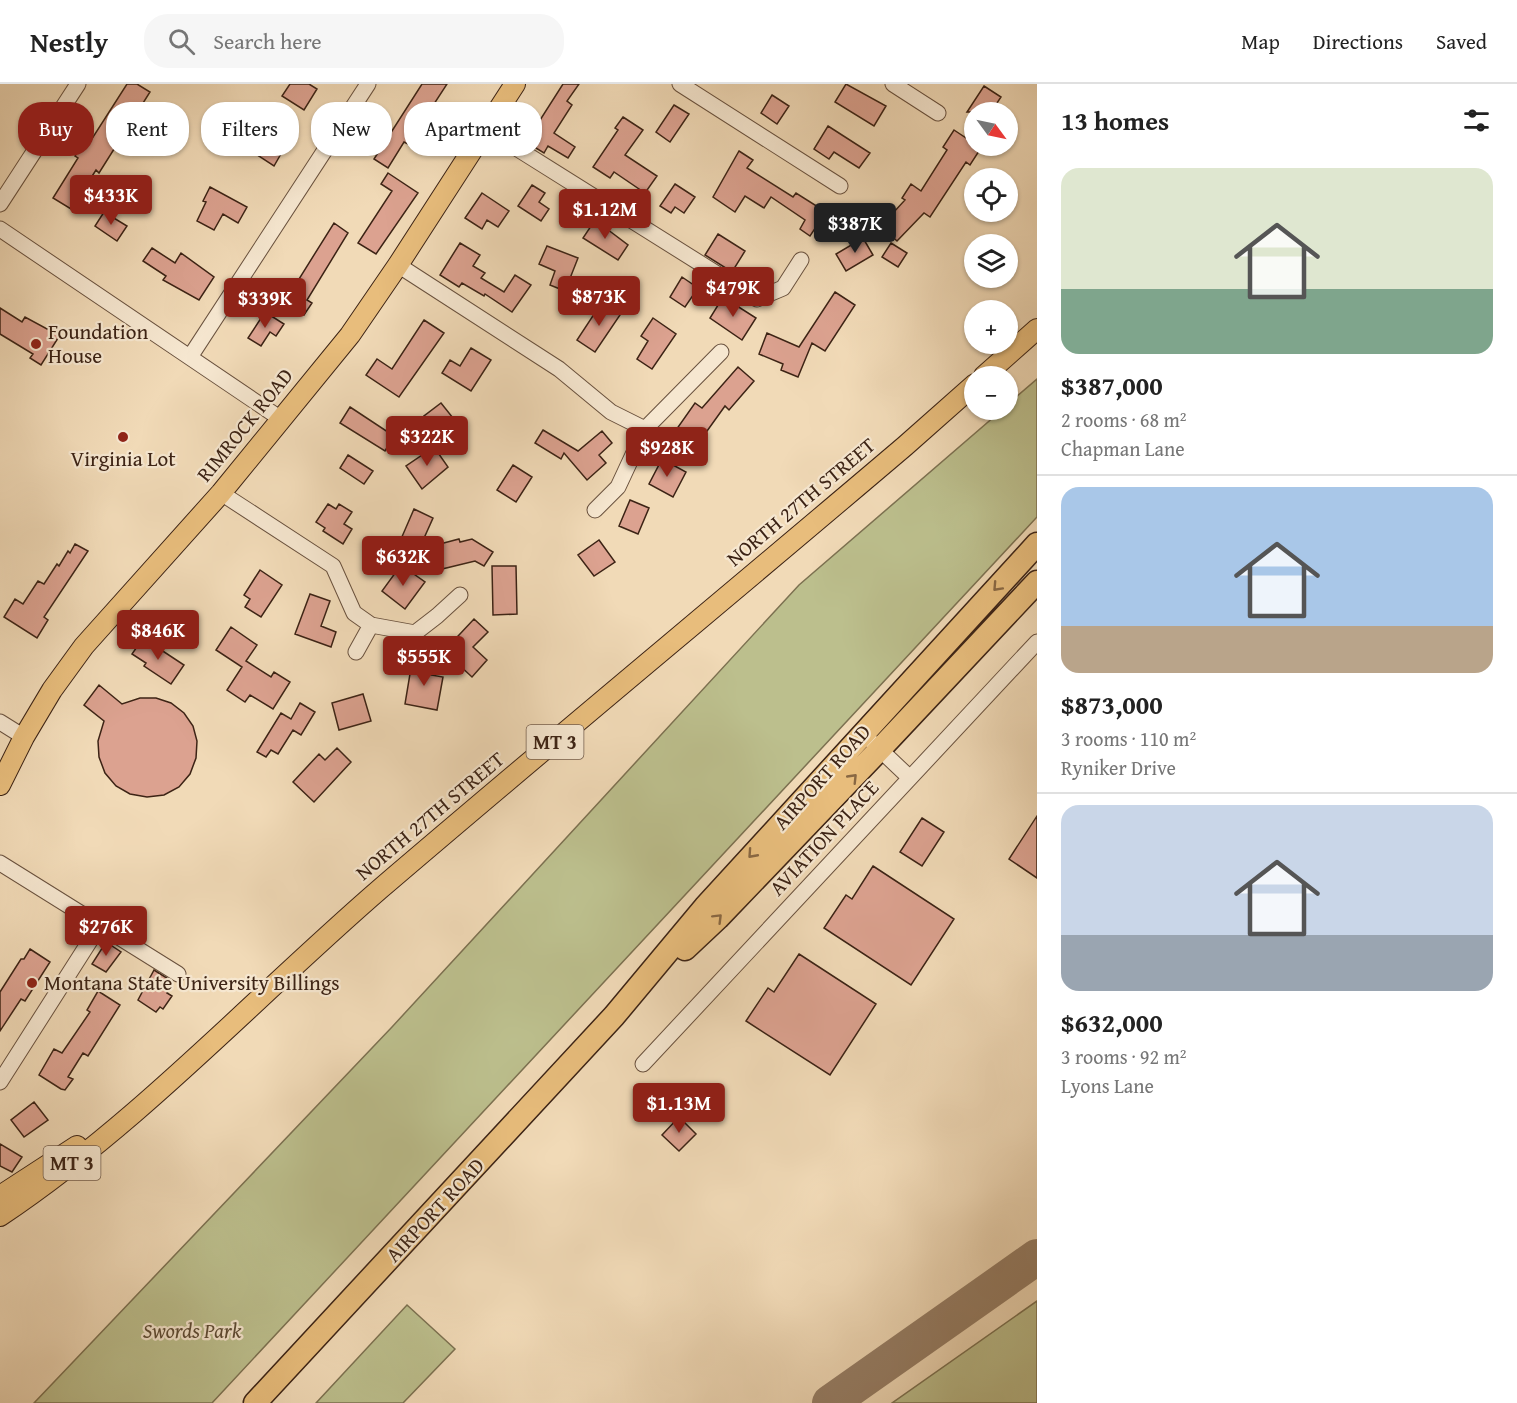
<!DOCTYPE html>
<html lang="en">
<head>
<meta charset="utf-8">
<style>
  body { margin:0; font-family:"Gentium Book Plus",serif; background:#f6f6f6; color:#222; height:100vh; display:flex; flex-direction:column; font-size:22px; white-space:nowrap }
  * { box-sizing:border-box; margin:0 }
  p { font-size:20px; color:#767676 }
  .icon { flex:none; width:33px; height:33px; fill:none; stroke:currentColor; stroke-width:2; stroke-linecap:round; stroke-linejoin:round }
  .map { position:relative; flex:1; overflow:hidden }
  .panel { display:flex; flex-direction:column; background:#fff; width:480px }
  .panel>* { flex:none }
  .banner { position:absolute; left:18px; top:18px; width:570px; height:54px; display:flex; gap:12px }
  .needle { width:39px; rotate:123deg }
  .buttons { position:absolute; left:964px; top:18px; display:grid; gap:12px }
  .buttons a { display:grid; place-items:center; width:54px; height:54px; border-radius:50%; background:#fff; box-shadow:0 2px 4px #0004; font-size:30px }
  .price { position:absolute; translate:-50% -51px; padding:0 14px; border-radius:6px; background:#8f2418; color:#fff; font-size:20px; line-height:39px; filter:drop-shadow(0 2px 3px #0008) }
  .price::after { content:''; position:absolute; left:50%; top:36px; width:18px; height:14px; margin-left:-9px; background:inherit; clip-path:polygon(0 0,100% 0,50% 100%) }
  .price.current { background:#222; color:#fff }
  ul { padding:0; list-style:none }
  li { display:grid; align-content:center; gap:12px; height:318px; padding:0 24px }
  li+li { border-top:2px solid #e0e0e0 }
  li span { display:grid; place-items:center; height:186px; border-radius:18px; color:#555 }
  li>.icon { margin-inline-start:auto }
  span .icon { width:108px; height:108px; fill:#fffc; stroke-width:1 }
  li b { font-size:26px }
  h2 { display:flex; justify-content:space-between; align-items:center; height:72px; padding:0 24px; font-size:26px }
  .chip { padding:0 21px; border-radius:24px; background:#fff; box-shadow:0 2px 4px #0004; font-size:21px; line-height:54px }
  .chip.current { background:#8f2418; color:#fff }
  header { display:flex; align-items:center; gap:36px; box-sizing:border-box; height:84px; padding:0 30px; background:#fff; border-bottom:2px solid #e0e0e0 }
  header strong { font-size:28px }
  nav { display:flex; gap:33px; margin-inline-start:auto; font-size:21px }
  .search { width:420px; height:54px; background:#f6f6f6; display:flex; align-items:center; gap:15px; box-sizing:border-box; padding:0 21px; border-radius:24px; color:#767676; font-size:22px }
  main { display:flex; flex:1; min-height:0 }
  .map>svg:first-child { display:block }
  .green { fill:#bcbf8d; stroke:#7c7151; stroke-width:1.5 }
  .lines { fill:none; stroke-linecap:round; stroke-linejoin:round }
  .taxiway { stroke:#967e66; stroke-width:36 }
  .building { fill:#dca290; stroke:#3c2315; stroke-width:1.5 }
  .minor-casing { stroke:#69513e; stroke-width:17 }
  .major-casing { stroke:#3c2315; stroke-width:22 }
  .highway-casing { stroke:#3c2315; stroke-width:25 }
  .minor { stroke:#f6e7d0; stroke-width:15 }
  .major { stroke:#e8bd7c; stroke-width:20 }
  .highway { stroke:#e8bd7c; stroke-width:22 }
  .oneway { stroke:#896843 }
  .poi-dot { fill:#8f2418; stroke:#f6e7d0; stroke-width:2 }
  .labels { text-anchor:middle; stroke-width:4.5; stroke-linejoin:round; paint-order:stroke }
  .shield { fill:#f6e7d0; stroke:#745e4d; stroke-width:1.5 }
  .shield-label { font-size:20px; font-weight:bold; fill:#3c2315 }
  .poi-label { font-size:21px; fill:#3c2315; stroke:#f6e7d0; text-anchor:start }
  .street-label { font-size:21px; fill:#3c2315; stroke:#f6e7d0 }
  .park-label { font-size:21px; font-style:italic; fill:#5c4a33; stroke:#f6e7d0 }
</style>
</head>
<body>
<header>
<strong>Nestly</strong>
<div class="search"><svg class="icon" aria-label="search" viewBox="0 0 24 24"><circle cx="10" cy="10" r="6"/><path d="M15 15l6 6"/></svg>Search here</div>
<nav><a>Map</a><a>Directions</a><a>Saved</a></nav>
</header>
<main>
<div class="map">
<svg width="1037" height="1319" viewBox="0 0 1037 1319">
  <rect width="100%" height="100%" fill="#f1dab7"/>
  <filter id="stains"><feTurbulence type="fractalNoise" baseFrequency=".00333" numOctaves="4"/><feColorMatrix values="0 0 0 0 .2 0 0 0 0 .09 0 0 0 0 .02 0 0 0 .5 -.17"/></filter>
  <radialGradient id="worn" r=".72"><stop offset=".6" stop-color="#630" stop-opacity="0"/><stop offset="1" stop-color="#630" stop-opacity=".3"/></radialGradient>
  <path class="green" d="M1037,295V433L212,1319H34L392,943L799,501L1002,326H1008V320Z
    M1037,1217V1319H892Z
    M407,1221L455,1265L403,1319H316Z"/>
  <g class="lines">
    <path class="taxiway" d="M830,1319L1037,1173"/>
  </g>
  <path class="building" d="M127,0H137L150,8L99,89L96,86L71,125L53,114L78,74L75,72L84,58L88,61Z
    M290,0H309L317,5L304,26L282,12Z
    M422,0H447L408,60L404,58L388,84L374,75Z
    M563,0H579L567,17L572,21L554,49L575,63L568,74L548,62L544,69L526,58Z
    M846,0L886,22L874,42L835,18Z
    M984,2L1001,13L991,28H967Z
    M772,11L789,22L777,40L761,29Z
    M674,21L689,30L670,58L656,48Z
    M274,30L290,41L275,64L282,68L274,82L251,67Z
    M623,33L643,46L625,71L657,92L645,109L614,88L610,94L593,83L618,46L615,44Z
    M828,42L870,69L859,84L834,68L829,75L814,65Z
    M954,46L981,64L970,81L966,78L930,133L924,129L897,157L881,142L905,116L902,114L911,100L921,107L947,66L943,63Z
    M739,67L753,76L747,84L793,113L796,109L826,128L810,152L800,145L805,136L771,113L764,124L745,112L735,128L713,113Z
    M388,89L418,109L376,170L358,159L392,107L381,100Z
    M675,100L695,113L684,129L675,123L671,129L660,122Z
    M532,101L545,109L539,118L549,125L541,137L518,122Z
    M210,103L247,123L238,139L223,130L214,146L197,137L206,118L203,117Z
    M482,109L509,127L498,143L487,136L482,145L465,134Z
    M104,128L127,142L117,157L95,142Z
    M595,136L628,161L618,176L583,154Z
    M334,139L348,149L307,216L312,219L304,231L291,222L300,208L294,203Z
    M718,150L745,167L732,188L705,171Z
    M863,154L873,171L846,187L836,170Z
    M460,159L480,171L473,182L485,189L481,194L504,208L515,191L531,201L512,228L485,210L484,212L462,199L459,203L440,191Z
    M891,159L907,169L898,183L882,173Z
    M547,162L578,174L565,207L550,201L555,187L539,180Z
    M152,164L175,179L181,169L214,193L199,216L163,196L166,192L143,177Z
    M682,193L698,204L685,223L670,213Z
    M835,208L855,221L825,267L812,259L798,293L781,286L783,280L759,270L767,249L799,263Z
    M260,211L269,217L259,231L251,225Z
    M723,213L756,234L742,256L710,234Z
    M602,218L620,231L595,268L577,256Z
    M0,224L22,238L25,233L47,245L48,243L60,251L41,281L30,274L33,270L0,250Z
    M265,228L284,240L276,252L270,248L261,262L248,254Z
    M653,234L676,250L652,285L637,275L648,257L641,252Z
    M424,236L444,249L399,313L366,291L377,275L392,285Z
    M471,264L491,276L471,307L442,289L450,276L460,282Z
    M738,283L754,297L729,326L725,322L697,361L676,346L695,319L702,324Z
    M441,319L465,349L448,362L424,332Z
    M350,323L394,352L385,367L340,339Z
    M543,346L578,367L602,347L612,359L599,371L606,379L587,396L564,369L561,375L535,359Z
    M434,363L448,383L422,405L406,382Z
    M348,371L373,387L364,400L340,384Z
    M662,375L686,388L673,413L649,400Z
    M513,381L532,393L516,418L497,406Z
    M630,416L649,424L638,450L619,442Z
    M328,420L336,425L339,420L352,428L344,440L352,445L343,460L323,447L325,444L316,438Z
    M414,425L433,434L420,463L401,455Z
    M459,455L460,458L472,455L493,468L484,482L475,477L442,485L436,461Z
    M599,456L615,478L594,492L578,471Z
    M75,460L88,467L44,533L48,536L37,554L4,533L15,515L23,520L38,497L44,500L57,480L59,482L68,467L70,469Z
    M401,481L425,498L405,525L382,507Z
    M492,482H516L517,530L493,531Z
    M260,486L282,501L261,533L245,523L250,515L244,511Z
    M310,510L330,517L321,542L336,548L331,563L295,550Z
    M474,535L488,548L473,563L487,576L472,593L444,567Z
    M231,543L257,561L246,577L271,593L274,588L290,598L273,625L250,611L245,618L227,606L242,583L216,566Z
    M143,554L184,581L171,600L144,582L146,579L132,570Z
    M412,578L433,582L431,591L443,593L437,626L405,620Z
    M99,601L122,620L140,614H156L171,619L184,629L193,642L197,657L196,674L190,690L179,703L164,711L147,713L130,710L116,702L105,689L99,673L98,657L104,637L84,621Z
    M363,610L371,637L339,646L332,619Z
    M300,619L315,628L301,651L293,646L278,670L271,666L266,673L257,668L281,629L291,635Z
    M337,664L351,678L314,718L293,698L319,670L325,676Z
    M1037,732V794L1009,775Z
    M922,734L944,748L922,782L900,768Z
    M873,782L954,835L911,901L824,844L846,811L852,815Z
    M106,858L121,868L106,888L92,880Z
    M30,865L50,878L25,917L21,915L0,947V908L21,875H24Z
    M799,870L876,920L830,991L746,937L768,904L774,908Z
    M154,886L170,896L166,902L170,905L167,909L172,912L163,925L160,923L156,928L138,916Z
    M98,907L120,921L88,972L83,969L68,993L73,995L65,1006L61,1005L39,991L54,965L62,969L90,928L87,926Z
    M34,1018L48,1036L24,1053L11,1036Z
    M679,1033L696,1050L679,1067L662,1051Z
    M0,1060L22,1073L12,1088L0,1082Z"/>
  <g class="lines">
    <defs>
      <path id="minor" d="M680,0L840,102
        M893,0L938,29
        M486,45L757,215L783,204L801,176
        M0,120L78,0
        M0,145L281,335
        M398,181L559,285L611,328L645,345L721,268
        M190,273L368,0
        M221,409L333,482L354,529L371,541L415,549L437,532L460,511
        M595,426L618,403L645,345
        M356,568L371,541
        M0,638L24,653
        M873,659L910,694
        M0,779L178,890
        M643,980L1037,558
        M0,998L100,841"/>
      <path id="major" d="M984,292L1037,245
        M0,701L24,653L52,606L84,562L221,409L350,251L398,181L515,0
        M0,1112L77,1062
        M0,1132C139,1039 254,914 380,805C554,656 731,510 905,362L975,300"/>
      <path id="highway" d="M685,865L718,834L880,665L1037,498
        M255,1319L614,932L705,823L1037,460"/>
    </defs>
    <use href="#minor" class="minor-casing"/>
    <use href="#major" class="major-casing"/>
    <use href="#highway" class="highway-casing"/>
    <use href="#minor" class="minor"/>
    <use href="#major" class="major"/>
    <use href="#highway" class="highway"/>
  </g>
  <defs><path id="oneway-chevron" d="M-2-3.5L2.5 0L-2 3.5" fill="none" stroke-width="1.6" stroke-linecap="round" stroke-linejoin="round" transform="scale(1.5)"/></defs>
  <g class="oneway">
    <use href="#oneway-chevron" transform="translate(997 503) rotate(133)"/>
    <use href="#oneway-chevron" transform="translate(853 694) rotate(-46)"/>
    <use href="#oneway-chevron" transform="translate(752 770) rotate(132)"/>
    <use href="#oneway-chevron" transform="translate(718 834) rotate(-45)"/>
  </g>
  <g class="poi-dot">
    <circle cx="36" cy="260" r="6"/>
    <circle cx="123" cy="353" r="6"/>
    <circle cx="32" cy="899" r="6"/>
  </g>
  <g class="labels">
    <g class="shield">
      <rect x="526.5" y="641" width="57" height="34" rx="4.5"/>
      <rect x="43.5" y="1062" width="57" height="34" rx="4.5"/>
    </g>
    <g class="shield-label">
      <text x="555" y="665">MT 3</text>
      <text x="72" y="1086">MT 3</text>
    </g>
    <g class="poi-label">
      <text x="48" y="255">Foundation<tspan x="48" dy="24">House</tspan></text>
      <text x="123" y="382" text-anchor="middle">Virginia Lot</text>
      <text x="44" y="906">Montana State University Billings</text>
    </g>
    <g class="street-label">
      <text transform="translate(245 341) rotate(-51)" y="7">RIMROCK ROAD</text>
      <text transform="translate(801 418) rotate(-40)" y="7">NORTH 27TH STREET</text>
      <text transform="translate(822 693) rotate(-48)" y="7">AIRPORT ROAD</text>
      <text transform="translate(430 732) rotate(-40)" y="7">NORTH 27TH STREET</text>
      <text transform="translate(824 754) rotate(-47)" y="7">AVIATION PLACE</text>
      <text transform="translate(435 1126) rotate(-47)" y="7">AIRPORT ROAD</text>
    </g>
    <g class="park-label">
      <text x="192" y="1254">Swords Park</text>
    </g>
  </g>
  <rect width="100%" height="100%" filter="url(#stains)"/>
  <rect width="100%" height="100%" fill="url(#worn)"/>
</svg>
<div class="buttons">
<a><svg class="needle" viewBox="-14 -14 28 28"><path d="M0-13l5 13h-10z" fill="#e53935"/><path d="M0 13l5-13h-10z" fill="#767676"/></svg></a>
<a><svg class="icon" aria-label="locate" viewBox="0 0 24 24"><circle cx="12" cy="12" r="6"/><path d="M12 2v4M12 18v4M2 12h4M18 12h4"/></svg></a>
<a><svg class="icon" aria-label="layers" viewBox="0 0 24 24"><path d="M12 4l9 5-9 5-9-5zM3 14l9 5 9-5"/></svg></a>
<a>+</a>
<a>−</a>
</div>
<b class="price" style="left:111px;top:142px">$433K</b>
<b class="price" style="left:605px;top:156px">$1.12M</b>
<b class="price current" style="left:855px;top:170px">$387K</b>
<b class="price" style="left:733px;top:234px">$479K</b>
<b class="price" style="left:599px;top:243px">$873K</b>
<b class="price" style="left:265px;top:245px">$339K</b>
<b class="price" style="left:427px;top:383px">$322K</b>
<b class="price" style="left:667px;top:394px">$928K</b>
<b class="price" style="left:403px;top:503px">$632K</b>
<b class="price" style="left:158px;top:577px">$846K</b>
<b class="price" style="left:424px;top:603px">$555K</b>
<b class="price" style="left:106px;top:873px">$276K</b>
<b class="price" style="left:679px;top:1050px">$1.13M</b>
<div class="banner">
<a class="chip current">Buy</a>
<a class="chip">Rent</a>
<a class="chip">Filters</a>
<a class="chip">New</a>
<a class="chip">Apartment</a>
</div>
</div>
<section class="panel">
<h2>13 homes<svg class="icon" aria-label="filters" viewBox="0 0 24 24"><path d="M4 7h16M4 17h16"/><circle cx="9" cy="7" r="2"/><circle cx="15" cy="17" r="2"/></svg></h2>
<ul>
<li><span style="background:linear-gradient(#dfe7d0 65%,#7fa58c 0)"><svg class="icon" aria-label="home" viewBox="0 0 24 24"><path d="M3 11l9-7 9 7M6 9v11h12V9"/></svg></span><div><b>$387,000</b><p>2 rooms · 68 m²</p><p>Chapman Lane</p></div></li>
<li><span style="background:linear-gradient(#a9c7e8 75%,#b9a48a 0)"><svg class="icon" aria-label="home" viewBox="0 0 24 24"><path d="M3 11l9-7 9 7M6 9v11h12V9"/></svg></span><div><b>$873,000</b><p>3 rooms · 110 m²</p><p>Ryniker Drive</p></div></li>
<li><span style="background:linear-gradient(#c9d6e8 70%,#9aa5b1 0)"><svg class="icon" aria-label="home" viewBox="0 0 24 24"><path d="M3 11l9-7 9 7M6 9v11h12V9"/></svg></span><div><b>$632,000</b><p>3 rooms · 92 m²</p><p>Lyons Lane</p></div></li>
</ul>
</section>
</main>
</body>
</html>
